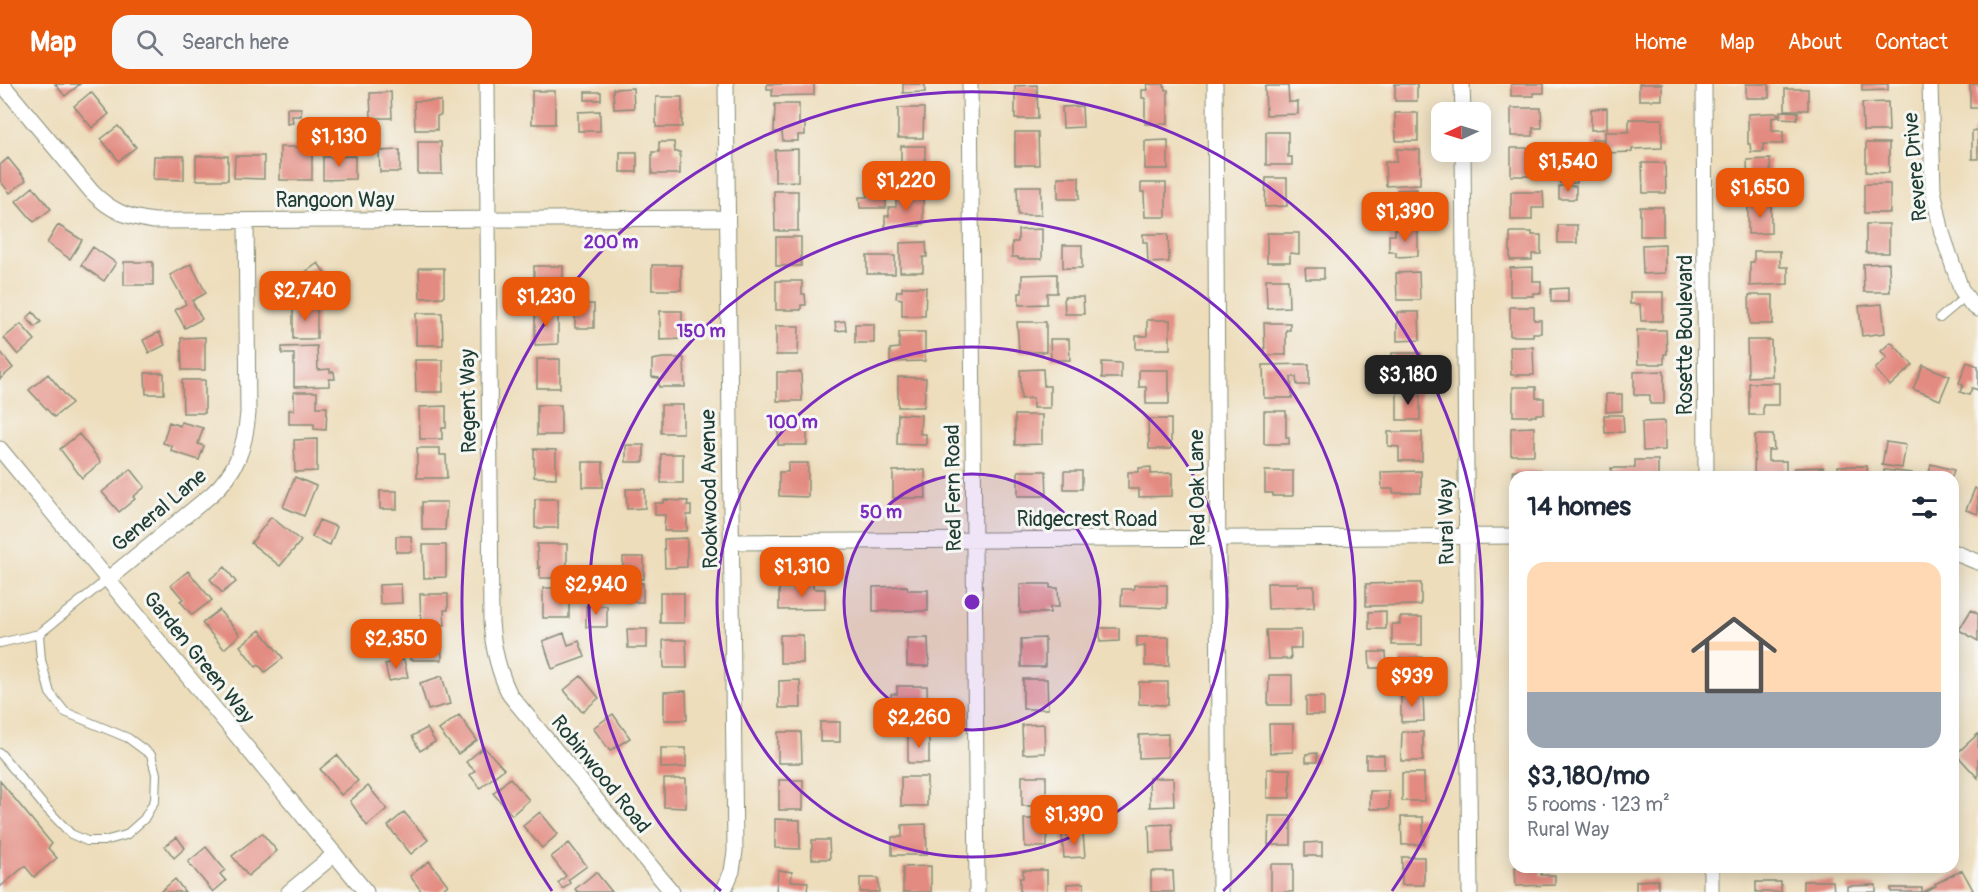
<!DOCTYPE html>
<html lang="en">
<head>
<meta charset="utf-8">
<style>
  body { margin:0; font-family:Pangolin,sans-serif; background:#f6f6f7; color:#1f2937; height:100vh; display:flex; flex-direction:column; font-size:22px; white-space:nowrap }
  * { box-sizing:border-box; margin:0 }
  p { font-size:20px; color:#747a83 }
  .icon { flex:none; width:33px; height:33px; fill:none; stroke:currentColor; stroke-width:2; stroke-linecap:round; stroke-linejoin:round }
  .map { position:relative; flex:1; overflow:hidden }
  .panel { position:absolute; left:1509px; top:387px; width:450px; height:402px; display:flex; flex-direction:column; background:#fff; border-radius:18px; box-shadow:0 3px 15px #0003 }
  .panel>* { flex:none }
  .needle { width:39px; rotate:266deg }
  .tools { position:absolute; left:1431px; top:18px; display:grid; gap:12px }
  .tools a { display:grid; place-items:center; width:60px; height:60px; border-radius:12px; background:#fff; box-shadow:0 3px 15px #0003; font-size:30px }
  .price { position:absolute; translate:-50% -51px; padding:0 14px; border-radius:12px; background:#ea580c; color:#fff; font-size:20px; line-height:39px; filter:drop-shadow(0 2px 3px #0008) }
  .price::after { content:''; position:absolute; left:50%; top:36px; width:18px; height:14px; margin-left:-9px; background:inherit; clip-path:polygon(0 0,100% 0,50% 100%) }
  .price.active { background:#222; color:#fff }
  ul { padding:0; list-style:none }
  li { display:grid; align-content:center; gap:12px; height:318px; padding:0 18px }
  li span { display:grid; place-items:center; height:186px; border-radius:18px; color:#555 }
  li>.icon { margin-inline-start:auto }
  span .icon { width:108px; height:108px; fill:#fffc; stroke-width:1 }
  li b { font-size:26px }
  h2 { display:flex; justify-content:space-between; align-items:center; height:72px; padding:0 18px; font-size:26px }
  header { display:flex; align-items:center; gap:36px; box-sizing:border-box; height:84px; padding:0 30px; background:#ea580c; color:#fff }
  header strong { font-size:28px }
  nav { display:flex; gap:33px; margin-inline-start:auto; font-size:21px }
  .search { width:420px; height:54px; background:#f6f6f7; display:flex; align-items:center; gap:15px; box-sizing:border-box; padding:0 21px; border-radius:18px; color:#747a83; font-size:22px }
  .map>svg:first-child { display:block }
  .building { fill:#e38b81 }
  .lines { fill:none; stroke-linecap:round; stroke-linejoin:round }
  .lane-casing { stroke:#868d78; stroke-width:10 }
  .street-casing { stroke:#868d78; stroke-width:17 }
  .lane { stroke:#fff; stroke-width:8 }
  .street { stroke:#fff; stroke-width:15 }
  .ring { fill:none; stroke:#7b2cbf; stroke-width:3 }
  .labels { text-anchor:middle; stroke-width:6; stroke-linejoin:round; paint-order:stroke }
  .street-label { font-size:21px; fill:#1f3d34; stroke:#f6f6f2 }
  .centre { fill:#7b2cbf; stroke:#f6f6f2; stroke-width:3 }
  .ring-label { font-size:18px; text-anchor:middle; font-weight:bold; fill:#7b2cbf; stroke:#f6f6f2; stroke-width:6; stroke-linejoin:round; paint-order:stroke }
</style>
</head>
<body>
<header>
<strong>Map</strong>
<div class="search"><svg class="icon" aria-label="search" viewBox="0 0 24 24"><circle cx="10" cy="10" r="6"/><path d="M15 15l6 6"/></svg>Search here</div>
<nav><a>Home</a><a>Map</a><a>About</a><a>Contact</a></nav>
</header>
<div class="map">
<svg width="1978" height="808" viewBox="0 0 1978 808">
  <rect width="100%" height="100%" fill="#f6f6f2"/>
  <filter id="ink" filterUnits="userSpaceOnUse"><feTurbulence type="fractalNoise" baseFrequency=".0167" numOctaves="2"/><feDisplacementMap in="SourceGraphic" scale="12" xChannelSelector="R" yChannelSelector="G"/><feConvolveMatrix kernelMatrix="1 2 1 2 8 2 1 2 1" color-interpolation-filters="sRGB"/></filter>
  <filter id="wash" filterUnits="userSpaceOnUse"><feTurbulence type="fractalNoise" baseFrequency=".008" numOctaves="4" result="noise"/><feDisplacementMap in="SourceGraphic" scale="24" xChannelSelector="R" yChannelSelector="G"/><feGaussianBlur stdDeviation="1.35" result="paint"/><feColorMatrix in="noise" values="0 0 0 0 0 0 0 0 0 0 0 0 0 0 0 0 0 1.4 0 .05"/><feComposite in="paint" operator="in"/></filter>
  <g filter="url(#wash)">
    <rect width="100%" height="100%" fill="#edddbb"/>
    <g id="blocks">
      <path class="building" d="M55,0H80L65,12Z
        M767,0H814V11L772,12V5H767Z
        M903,0H925V8L903,9Z
        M1147,0H1164L1165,6H1168V40H1145V14H1142V6H1148Z
        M1395,0H1417V17H1395Z
        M1511,0H1544V9H1533L1534,12H1511Z
        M1639,0H1662V16H1639Z
        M1746,0H1769V14H1746Z
        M1862,0H1888V6L1862,7Z
        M1970,0H1978V24H1970Z
        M1037,1L1038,35H1015V2Z
        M1265,2H1288L1289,18H1298V30L1266,31Z
        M633,4L634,24L614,25L613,5Z
        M1785,5H1808V26H1785Z
        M532,7H555V40H532Z
        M91,8L109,30L92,44L74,22Z
        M391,8L392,34H371L370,9Z
        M585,8H601V16H585Z
        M656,13H682V43H656Z
        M414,17H441V31L437,32V46H415Z
        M1888,18L1889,47H1863L1862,19Z
        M775,20H799V40H805V51H798V57H783L782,48H774Z
        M1082,22L1083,43L1063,44L1062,23Z
        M287,24H301V32H292L293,39L287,40Z
        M898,24H924L923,54H898Z
        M1511,24H1541L1542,44H1533V52H1511Z
        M1607,24V45L1591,46V25Z
        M600,27V47H578V28Z
        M1780,27L1798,28L1797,35L1780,34Z
        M1395,29H1418V57H1396Z
        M1772,29H1778V33L1772,34V47H1783V60H1763V68H1751L1750,60H1748V30Z
        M1629,35H1662V64L1632,65V68L1605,69V48H1629Z
        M118,42L136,63L119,77L101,55Z
        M1978,46V75H1972V47Z
        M1015,48H1038L1039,81H1015Z
        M1266,48H1288V73H1292V81H1266Z
        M1592,55H1603V67L1592,68Z
        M1168,56V85H1145V57Z
        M418,58H441L442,90H418Z
        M659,58H674L675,68H680V90H652V68H659Z
        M1866,59H1889V89L1866,88Z
        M901,62H925V98H901Z
        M280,63H312V96H280Z
        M1511,64H1533V72H1541V86H1533L1534,92H1511Z
        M798,65V97L775,98V66Z
        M1397,65L1420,66V100L1386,102L1385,78H1397Z
        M400,66V88H380L379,67Z
        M620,68H637V88H620Z
        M154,72H184V96L153,95Z
        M196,72H228V96H196Z
        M235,72H264V95L234,94Z
        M355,72V95L323,96V73Z
        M8,74L26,96L10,109L0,97V81Z
        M1770,75L1771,104L1748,105L1747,76Z
        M1642,79H1665L1666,109H1643Z
        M1560,83H1577V99H1560Z
        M1058,93H1079V115H1058Z
        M1266,94H1287V122L1265,123Z
        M1141,99H1166V133H1145L1144,108H1141Z
        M1864,100H1890V129H1864Z
        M1017,102H1041V131H1018Z
        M1559,102H1576V115H1559Z
        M33,103L51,125L34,138L16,117Z
        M867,104H886V124H860L859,113H867Z
        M1417,105V140H1397V131H1389V117H1397V106Z
        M774,107H798V147H775Z
        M1511,108H1543L1544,124H1532V136H1511Z
        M896,112H923V140H920V142L885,143V132H889V123H896Z
        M1771,120V149L1748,150V121Z
        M1640,123H1663V152H1640Z
        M1866,140H1889V169H1866Z
        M58,141L82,156L70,175L47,159Z
        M1558,141H1577V159H1558Z
        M1418,144V172L1396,173V168H1389V151H1395V145Z
        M1042,145V175H1018V173H1012V158H1018V146Z
        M1510,148H1532V151H1541V170H1532V176H1510Z
        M1267,149H1299V170L1290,169V178H1267Z
        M1143,150H1168L1169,178L1148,179L1147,158H1143Z
        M776,153H801V182H776Z
        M926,158L927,173H923V188H900V159Z
        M1665,160V189L1643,190L1642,161Z
        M1063,161H1082V184H1063Z
        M93,163L116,179L104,197L81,181Z
        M1754,167H1780V183H1788V200L1750,202V178H1754Z
        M867,172H895V190H867Z
        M124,178H153V201H124Z
        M318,179L332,199L307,216L293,197Z
        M1889,179L1890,208H1864L1863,180Z
        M191,180L206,209L192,217L202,235L185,244L175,226L186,220L170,191Z
        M652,181H681V206H652Z
        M534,182H563V206L534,207Z
        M1533,183V197H1541V209H1533V212H1510V184Z
        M419,184H444V213L420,214Z
        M1305,184H1324V195H1306Z
        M1419,188L1420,216H1397L1396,189Z
        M1057,190V209H1047V220L1019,221V209H1022V191Z
        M1266,195H1288L1289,223L1267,224Z
        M776,197H802V210H805L806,221H801V226H776Z
        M902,203H926L925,232H902V215L896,214L897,207H902Z
        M1568,204V218H1551V205Z
        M1630,208H1663V237H1641L1640,220H1630Z
        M1749,211H1773V240H1750Z
        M1064,213H1083L1084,230H1065Z
        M575,220H594V244H575Z
        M1882,220L1885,249L1862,252L1859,222Z
        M293,222H317V255H293Z
        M1510,223H1534V236H1541V249H1533V252H1510Z
        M660,227H682V255L660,256Z
        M33,228L41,238L35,243L27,234Z
        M535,228H558V260L535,261Z
        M1397,228H1419L1420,256L1397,257Z
        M416,229H442L443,261H416Z
        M1147,236H1170V265H1136V252H1147Z
        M845,237L846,246L836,247L835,238Z
        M1017,238H1046V268H1019Z
        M1264,239H1290V246H1286V271H1265Z
        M21,240L35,256L18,271L4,254Z
        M855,240H874V259H855Z
        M776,242H799L798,271H776Z
        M1637,246H1666L1667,270H1664V280H1638Z
        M159,248L165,261L149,269L143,256Z
        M899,248H925V277L890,278V265L899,264Z
        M205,253V286H182L181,254Z
        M1050,255H1069L1070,276H1051Z
        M1747,256H1771L1772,292L1748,293Z
        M1891,258L1913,281L1890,302L1875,285L1887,274L1881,267Z
        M317,262L318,286L330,285V288H334L335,295H329V302L294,303V270H282V263Z
        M1510,263H1533L1534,291H1511Z
        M0,267L13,284L0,295Z
        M1392,269H1421L1422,297H1393Z
        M663,274H684L685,303H659V294L652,293V276Z
        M537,275H560V304H537Z
        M415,276H443V308H416Z
        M1102,278L1121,279V294H1102Z
        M1967,278L1978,282V306L1972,304L1969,311L1960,308L1963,301L1959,299Z
        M1309,280V301H1297L1296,293H1291L1292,314H1264L1263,281Z
        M1923,281L1950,292L1940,316L1913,305Z
        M1043,285L1044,302H1050V324H1033V314L1021,315L1020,286Z
        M1139,286H1169V320H1146V303H1139Z
        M1664,287V320H1650V311H1634V288Z
        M777,288H801L802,317H777Z
        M145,289H164V310H146Z
        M48,290L72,319L54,333L29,306Z
        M898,293L926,294L924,323H898Z
        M182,296H205V329H183Z
        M1749,299H1779V321H1763V331H1749Z
        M1513,303H1536V314H1544V330H1536V332H1513Z
        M294,308H317V323H327L326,346L314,345V340H289V326H294Z
        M1397,308H1420V336H1397Z
        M1606,310H1622V327L1606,328Z
        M537,321H561V351H537Z
        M661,321H683V349H661Z
        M446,322V344H442V355H420L419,323Z
        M1264,327H1286V353H1289V360H1264Z
        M898,330L921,331L920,350H926V361L897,360Z
        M1015,331H1042V360L1015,361Z
        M1604,331H1623L1624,348L1605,349Z
        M778,333H800L799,344H807V361H778Z
        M1148,335H1171V365H1149Z
        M1665,337V366L1643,367L1642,338Z
        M169,338L180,342L181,338L203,344L198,360L204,362L199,376L171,367L172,362L163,359Z
        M1534,343V371H1511V344Z
        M1388,348H1422V377H1399V363L1388,362Z
        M79,350L101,378L82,394L60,365Z
        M1755,351H1773L1774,366H1768V377H1786V393H1754Z
        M317,355V387L295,388L294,356Z
        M1886,358L1906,361L1902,384L1882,381Z
        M626,361H644V378H626Z
        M417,364H440V371H446L447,394H417Z
        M534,365L556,366V394L534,393Z
        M661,370H683V399H661Z
        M1635,376H1658V393H1611V384H1635Z
        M583,378H603V403H583Z
        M788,379H808V413L779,412V388H788Z
        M1931,380L1954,386L1952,393H1928Z
        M1838,382H1867L1868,393H1838Z
        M1151,383V390L1172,389V412L1139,413V405H1128V388H1139V384Z
        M1823,383L1824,393H1794V384Z
        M131,385L145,403L133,413L135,415L119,428L102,408Z
        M925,386L926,414H893V387Z
        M1513,386H1541V393H1513Z
        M1884,386L1912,389L1911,393H1883Z
        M1018,387H1046L1047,412H1018Z
        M1064,387H1082V405H1064Z
        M1265,387H1293V412H1273V409H1265Z
        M1421,387V409H1393V405H1382L1381,388Z
        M295,393L316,402L304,432L283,423Z
        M1975,404L1978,406V430L1966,426Z
        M626,405H645V424L627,425Z
        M380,407H397V425H380Z
        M535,415H558V444H535Z
        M664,416L688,417L687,422H691V431H687V447H664L665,431H655V419H664Z
        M422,418H447L445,446H422Z
        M271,433L301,457L280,482L251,459Z
        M319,436L337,443L330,461L312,453Z
        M396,452H411L412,468H396Z
        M687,454V483L665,484L664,455Z
        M537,460H567V494H540V483L538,484Z
        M423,461H446V493L424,494Z
        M623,473H644V495H623Z
        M225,483L236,498L222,509L210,495Z
        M188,487L212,516L192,531L180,517L183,515L171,501Z
        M625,498L643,499V518H625Z
        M798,498H813V504L816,505H825V525L779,526V504H798Z
        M1267,499H1298V502H1314V523L1268,525Z
        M1399,499H1421V521L1366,522V500Z
        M401,500L402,519L380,520L379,501Z
        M1020,500H1050V504H1058L1059,523H1050V529H1020Z
        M1134,501H1167V524L1121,522L1122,505H1134Z
        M907,502L908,506H928V527H873V503Z
        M543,504H569V534H543Z
        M660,509H684V539H660Z
        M420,510H448V526H444L445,541H421Z
        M586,522H607V543H586Z
        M219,526L240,551L224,565L202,539Z
        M1971,526L1978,530V557L1959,546Z
        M1386,527V545H1369V528Z
        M1400,533H1422V561H1392V540H1400Z
        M1100,544H1119V557L1100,558Z
        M627,545H647V564H628Z
        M260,546L283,574L265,588L259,581L256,583L240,562Z
        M1266,546H1301V564H1290L1291,575H1268Z
        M564,549L568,561L579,557L585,573L552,585L543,557Z
        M780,551H803V579H780Z
        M441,552L442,576H410L409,553Z
        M1137,553H1169V582H1145V562L1137,563Z
        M907,554H928L929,582H907Z
        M1045,554V583H1021V555Z
        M663,556H686L687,584H664Z
        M1369,568H1386L1387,584H1370Z
        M1422,573L1423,601H1401L1400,574Z
        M404,576L408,593L389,597L385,580Z
        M1269,591H1292V621H1268Z
        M442,592L450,620L428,626L420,599Z
        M581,592L599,614L582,628L564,606Z
        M1023,595H1047L1048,625H1023Z
        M800,596L801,624H779V597Z
        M1139,598H1168V621L1139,620Z
        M897,602H927L928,631L904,632V624H898V619H891V610H897Z
        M686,607L687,636H664V608Z
        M1423,609L1424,637L1401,638V610Z
        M1306,613H1324V631H1306Z
        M613,630L630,654L610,667L593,644Z
        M459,631L477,656L458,670L439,646Z
        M820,638H840V658H820Z
        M1044,640L1045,669L1023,670L1022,641Z
        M1269,640H1293V668L1270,669Z
        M427,644L435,658L420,667L412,652Z
        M778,648H801L802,679H778Z
        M1402,648H1423V677H1401Z
        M929,650V679H908V651Z
        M1168,650V673L1139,674V651Z
        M1978,650V694L1956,670Z
        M484,663L504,685L480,704L470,691L475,687L466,678Z
        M661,664H686V683L661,684Z
        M1317,669V678H1306V670Z
        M337,671L358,697L341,711L320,685Z
        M1366,671H1384V685H1366Z
        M1267,685H1290V714H1267Z
        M1402,689H1424V717H1402Z
        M1022,692H1046V722H1022Z
        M901,693H927V722H901Z
        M510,694L529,716L512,731L493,709Z
        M1149,694H1173L1174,722L1150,723Z
        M664,695H686V724L664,723Z
        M779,696H803V726H779Z
        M0,697L52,760L48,764L57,774L34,793L25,782L0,803Z
        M368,702L387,725L367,742L350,717Z
        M1370,707H1389V725H1370Z
        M404,728L428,756L411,770L388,742Z
        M540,728L558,750L542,764L523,742Z
        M1269,732H1291V761H1268Z
        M1401,733H1423L1424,760L1402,761Z
        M775,735L800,736V765L775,764Z
        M1024,735H1047V763H1025Z
        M926,740L927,771H892V753H902V741Z
        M1172,740L1173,768L1150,769L1149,741Z
        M262,749L277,767L248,792L232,772Z
        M1083,750L1085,773L1064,774L1062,751Z
        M177,753L185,764L174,774L165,762Z
        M812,756H829L830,775H812Z
        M1322,758V772H1305V759Z
        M569,759L587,782L568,796L570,799L563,805L558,799L566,792L551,773Z
        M206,763L225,786L220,790L226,797L213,808L188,778Z
        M1402,773H1424V801H1402Z
        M429,777L448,801L439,808H422L410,792Z
        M1271,780H1293V808H1271Z
        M931,782V808H903V783Z
        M1515,783H1541V791H1555V801L1516,802Z
        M778,786L792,788L791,797L808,798L807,808H776Z
        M1023,786H1047V808H1020V794H1023Z
        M1962,786L1973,806L1969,808H1923L1936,802L1935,800Z
        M1151,787H1173L1174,808H1151Z
        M596,788L612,808H578L575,805Z
        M860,794H878L879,808H860Z
        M175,795L185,808H160L166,803Z
        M1658,796V808H1636V797Z
        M1803,797H1833L1834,808H1803Z
        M1756,798H1781V808H1756Z
        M1084,799V808H1067V800Z
        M1876,801V808H1847V802Z
        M1891,804H1922V808H1891Z"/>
    </g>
  </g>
  <g filter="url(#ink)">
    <use href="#blocks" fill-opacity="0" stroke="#868d78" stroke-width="1.5"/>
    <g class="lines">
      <defs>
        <path id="lane" d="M1940,234L1966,212
          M0,559L39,550L108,495
          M0,669L45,723L71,750L87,757H104L126,751L144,735L155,716L156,690L151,671L128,654L65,628L50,609L41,576L39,550"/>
        <path id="street" d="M2,0L92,108C112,128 127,133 154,137L727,134
          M487,0L491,538C493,565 498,587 510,611L672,808
          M970,0L977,808
          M1215,0L1220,808
          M1462,0L1463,28
          M1704,0L1706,393
          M1930,0L1933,106L1942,149L1961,205L1972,221L1978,225
          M1463,68L1470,808
          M0,365L366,808
          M731,458L1515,452
          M1953,468L1978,478
          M108,495L212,410C237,387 245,363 248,329L246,137
          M1711,783V808
          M289,808L335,770
          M723,808L732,787L735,767L726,0"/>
      </defs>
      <use href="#lane" class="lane-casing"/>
      <use href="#street" class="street-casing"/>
      <use href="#lane" class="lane"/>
      <use href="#street" class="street"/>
    </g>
  </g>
  <circle cx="972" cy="518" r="128" fill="#7b2cbf" fill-opacity=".12"/>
  <g class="ring">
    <circle cx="972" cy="518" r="128"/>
    <circle cx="972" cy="518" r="255"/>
    <path d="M721 807A383 383 0 1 1 1223 807"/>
    <path d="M552 807A510 510 0 1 1 1392 807"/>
  </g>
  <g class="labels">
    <g class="street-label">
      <text transform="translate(1915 83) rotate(-95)" y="7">Revere Drive</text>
      <text x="335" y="123">Rangoon Way</text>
      <text transform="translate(1685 251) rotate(-90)" y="7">Rosette Boulevard</text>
      <text transform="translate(468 317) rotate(-91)" y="7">Regent Way</text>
      <text transform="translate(953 404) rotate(-91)" y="7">Red Fern Road</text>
      <text transform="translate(1197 404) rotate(-91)" y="7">Red Oak Lane</text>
      <text transform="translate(709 405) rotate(-91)" y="7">Rookwood Avenue</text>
      <text transform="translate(159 426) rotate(-40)" y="7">General Lane</text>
      <text x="1087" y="442">Ridgecrest Road</text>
      <text transform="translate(1446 438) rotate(-91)" y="7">Rural Way</text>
      <text transform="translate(199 573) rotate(51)" y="7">Garden Green Way</text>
      <text transform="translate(601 690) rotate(51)" y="7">Robinwood Road</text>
    </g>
  </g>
  <circle cx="972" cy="518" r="9" class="centre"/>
  <g class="ring-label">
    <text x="611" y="164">200 m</text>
    <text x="701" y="253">150 m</text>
    <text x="792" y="344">100 m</text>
    <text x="881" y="434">50 m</text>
  </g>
</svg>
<div class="tools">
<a><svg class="needle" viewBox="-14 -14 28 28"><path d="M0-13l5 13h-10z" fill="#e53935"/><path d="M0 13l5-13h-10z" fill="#747a83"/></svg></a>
</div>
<b class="price" style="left:339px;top:84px">$1,130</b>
<b class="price" style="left:1568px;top:109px">$1,540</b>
<b class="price" style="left:906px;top:128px">$1,220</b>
<b class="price" style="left:1760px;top:135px">$1,650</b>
<b class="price" style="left:1405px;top:159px">$1,390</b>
<b class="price" style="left:305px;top:238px">$2,740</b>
<b class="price" style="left:546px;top:244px">$1,230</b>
<b class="price active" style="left:1408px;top:322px">$3,180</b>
<b class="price" style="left:802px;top:514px">$1,310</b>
<b class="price" style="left:596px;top:532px">$2,940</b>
<b class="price" style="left:396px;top:586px">$2,350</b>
<b class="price" style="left:1412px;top:624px">$939</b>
<b class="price" style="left:919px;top:665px">$2,260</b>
<b class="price" style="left:1074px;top:762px">$1,390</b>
<section class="panel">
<h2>14 homes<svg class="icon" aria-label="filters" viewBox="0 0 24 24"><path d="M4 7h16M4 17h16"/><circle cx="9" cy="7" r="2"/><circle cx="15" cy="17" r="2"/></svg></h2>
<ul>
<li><span style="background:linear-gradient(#ffd9b3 70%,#9aa5b1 0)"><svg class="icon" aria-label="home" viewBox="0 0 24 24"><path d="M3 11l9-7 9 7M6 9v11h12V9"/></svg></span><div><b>$3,180/mo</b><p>5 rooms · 123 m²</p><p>Rural Way</p></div></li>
</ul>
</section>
</div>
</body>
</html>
